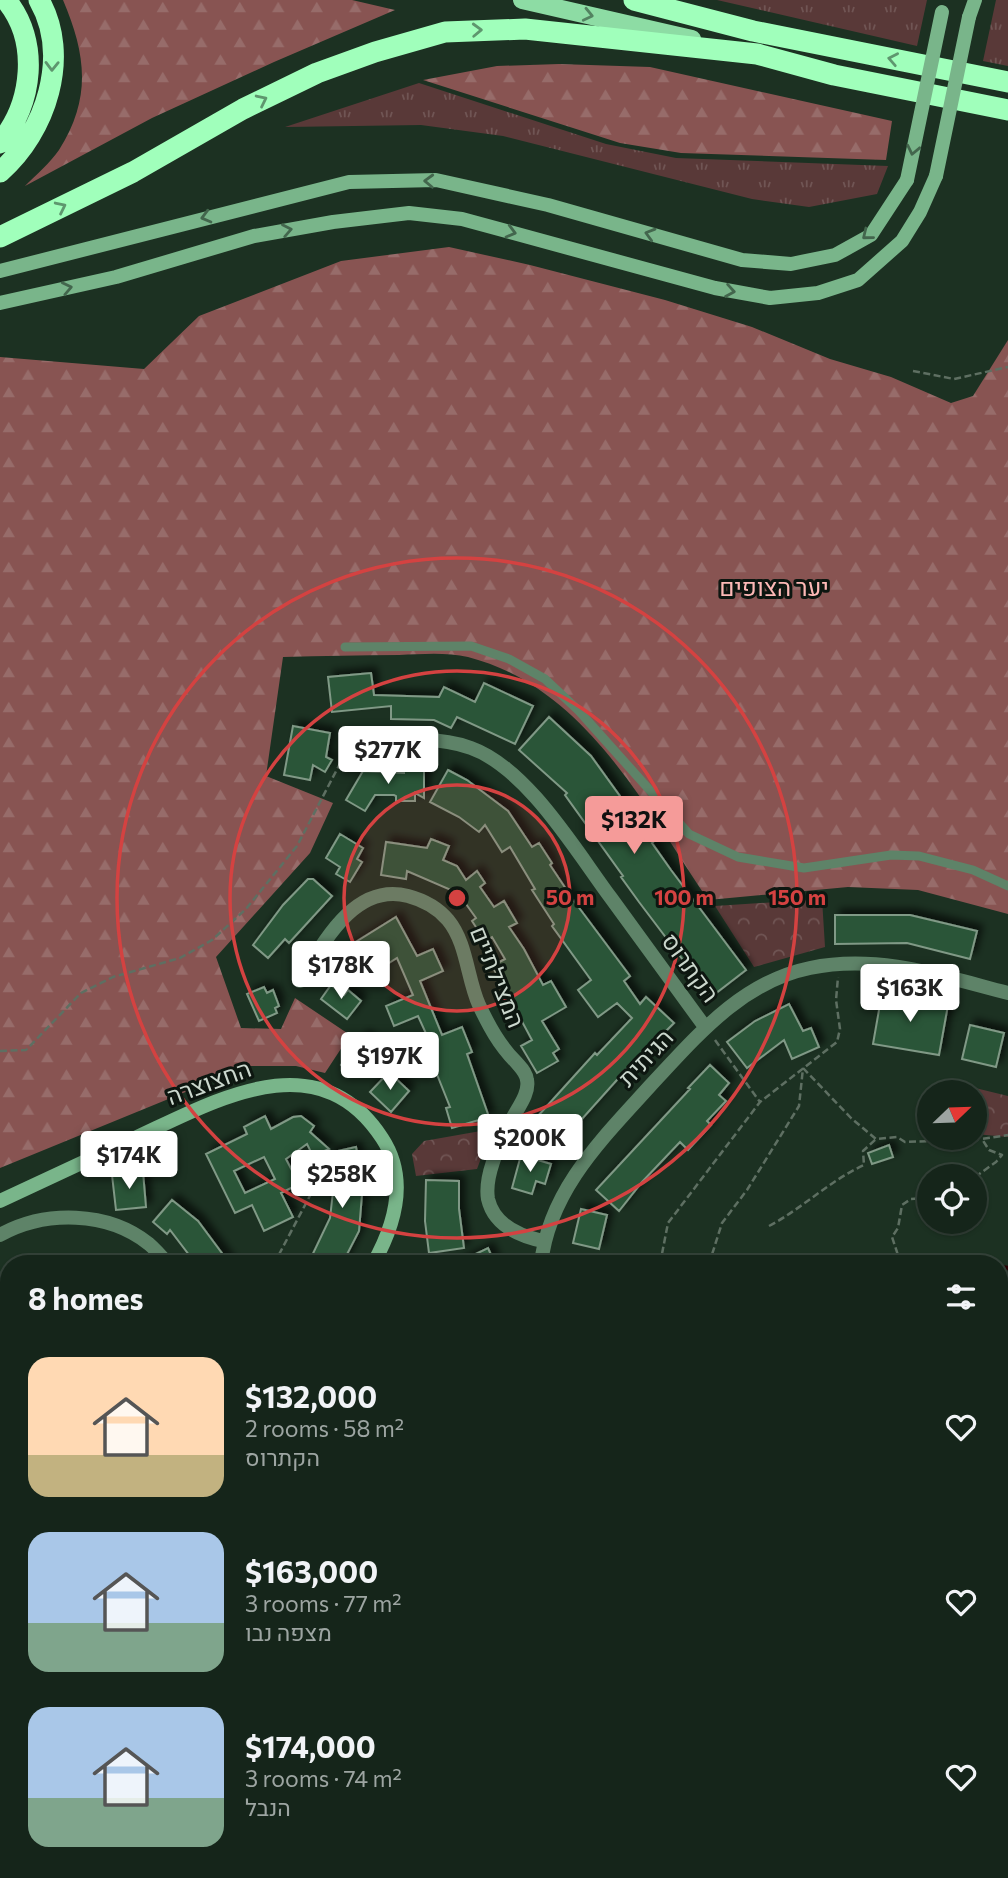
<!DOCTYPE html>
<html lang="en">
<head>
<meta charset="utf-8">
<style>
  body { margin:0; font-family:Commissioner,Heebo,sans-serif; background:#223127; color:#f1f3f6; height:100vh; display:flex; flex-direction:column; font-size:26px; white-space:nowrap }
  * { box-sizing:border-box; margin:0 }
  p { font-size:23px; color:#9da5a2 }
  .icon { flex:none; width:38px; height:38px; fill:none; stroke:currentColor; stroke-width:2; stroke-linecap:round; stroke-linejoin:round }
  .map { position:relative; flex:1; overflow:hidden }
  .side { position:absolute; left:0px; top:1255px; width:1008px; height:625px; display:flex; flex-direction:column; background:#15251a; border-radius:28px 28px 0 0; box-shadow:0 2px 5px #0004,0 0 0 2px #344239 }
  .side>* { flex:none }
  .needle { width:46px; rotate:67deg }
  .controls { position:absolute; left:917px; top:1080px; display:grid; gap:14px }
  .controls a { display:grid; place-items:center; width:70px; height:70px; border-radius:50%; background:#15251a; box-shadow:0 2px 5px #0004,0 0 0 2px #344239; font-size:35px }
  .price { position:absolute; translate:-50% -60px; padding:0 16px; border-radius:7px; background:#fff; color:#222; font-size:23px; line-height:46px; filter:drop-shadow(0 2px 4px #0008) }
  .price::after { content:''; position:absolute; left:50%; top:42px; width:21px; height:16px; margin-left:-10px; background:inherit; clip-path:polygon(0 0,100% 0,50% 100%) }
  .price.on { background:#f59b99; color:#111 }
  ul { padding:0; list-style:none }
  li { display:flex; align-items:center; gap:21px; height:175px; padding:0 28px }
  li span { display:grid; place-items:center; flex:none; width:196px; height:140px; border-radius:21px; color:#555 }
  li>.icon { margin-inline-start:auto }
  span .icon { width:84px; height:84px; fill:#fffc; stroke-width:1 }
  li b { font-size:30px }
  h2 { display:flex; justify-content:space-between; align-items:center; height:84px; padding:0 28px; font-size:30px }
  .map>svg:first-child { display:block }
  .grass { fill:url(#grass-tufts) }
  .forest { fill:url(#forest-firs) }
  .park { fill:url(#park-crowns) }
  .lines { fill:none; stroke-linecap:round; stroke-linejoin:round }
  .stream { stroke:#290104; stroke-width:4.5 }
  .building { fill:#2a5538; stroke:#809986; stroke-width:2; fill-rule:evenodd; filter:url(#shadow) }
  .path { stroke:#5e6f62; stroke-width:2.5; stroke-dasharray:7 3.5; stroke-linecap:butt }
  .lane { stroke:#5e8368; stroke-width:9 }
  .street { stroke:#5e8368; stroke-width:14 }
  .secondary { stroke:#79b58a; stroke-width:14 }
  .primary { stroke:#8ddca4; stroke-width:18 }
  .highway { stroke:#a0ffbb; stroke-width:21 }
  .secondary-bridge { stroke:#79b58a; stroke-width:14 }
  .oneway { stroke:#538361 }
  .oneway2 { stroke:#5e966e }
  .oneway3 { stroke:#43664d }
  .ring { fill:none; stroke:#d44241; stroke-width:3.5 }
  .labels { text-anchor:middle; stroke-width:6; stroke-linejoin:round; paint-order:stroke }
  .park-label { font-size:24px; fill:#fdb9b6; stroke:#0d1610 }
  .street-label { font-size:24px; fill:#cbd7cd; stroke:#0d1610 }
  .centre { fill:#d44241; stroke:#0d1610; stroke-width:3.5 }
  .ring-label { font-size:21px; text-anchor:middle; font-weight:bold; fill:#d44241; stroke:#0d1610; stroke-width:6; stroke-linejoin:round; paint-order:stroke }
</style>
</head>
<body>
<div class="map">
<svg width="1008" height="1878" viewBox="0 0 1008 1878">
  <defs>
    <pattern id="grass-tufts" width="24" height="20" patternUnits="userSpaceOnUse" patternTransform="scale(1.75)"><rect width="24" height="20" fill="#593938"/><path d="M3 7l-1-3M5 7V3M7 7l1-3M15 17l-1-3M17 17v-4M19 17l1-3" fill="none" stroke="#705554"/></pattern>
    <pattern id="forest-firs" width="22" height="20" patternUnits="userSpaceOnUse" patternTransform="scale(1.75)"><rect width="22" height="20" fill="#885452"/><path d="M5 1l3.5 6h-7zM16 11l3.5 6h-7z" fill="#976c6a"/></pattern>
    <pattern id="park-crowns" width="20" height="18" patternUnits="userSpaceOnUse" patternTransform="scale(1.75)"><rect width="20" height="18" fill="#593938"/><path d="M2 6a3 3 0 1 1 6 0M12 15a3 3 0 1 1 6 0" fill="none" stroke="#705554"/></pattern>
    <filter id="shadow"><feDropShadow dx="5.5" dy="-5.5" stdDeviation="3.5" flood-color="#0009"/></filter>
  </defs>
  <rect width="100%" height="100%" fill="#1c3122"/>
  <path class="grass" d="M717,0H927L917,46Z
    M996,0H1008V66L983,61Z
    M419,83L606,144L676,158L888,166L877,194L809,207L752,199L503,136L421,125L285,127Z"/>
  <path class="forest" d="M63,0H352L395,10L274,62L152,118L25,186C36,175 50,163 59,150C92,98 86,54 63,0Z
    M559,64L650,67L892,121L886,160L681,153L620,143L423,80L497,66Z
    M449,247L530,265L665,300L752,327L830,359L891,377L951,403L973,396L1008,340V914L918,890L848,887L708,900C646,808 585,687 468,657C447,652 421,654 399,655C361,655 322,656 283,657L266,776L333,803L310,853L216,957L241,1028L281,1029L295,998L350,1035L325,1073L296,1066H249L0,1168V357L144,369L199,316L341,261Z
    M1008,1323V1878H0V1744L9,1741V1871H999V1328Z"/>
  <path class="park" d="M822,899L825,947L754,967L715,906Z
    M963,1085L1008,1096V1137L975,1134V1092H962Z
    M492,1129L477,1169L416,1176L412,1154L424,1141Z
    M9,1327V1421L0,1409V1334Z"/>
  <g class="lines">
    <path class="stream" d="M999,1267L1008,1268"/>
  </g>
  <path class="building" d="M371,673L374,695L439,697L444,687L475,702L484,683L533,706L515,744L457,717L451,728L434,720L391,719V706L332,712L328,677Z
    M549,717L591,756L653,842L652,843L671,870L746,970L711,997L639,902L621,877L623,876L565,795L567,793L519,750Z
    M293,726L330,733L326,757L332,760L325,772L313,765L310,780L284,775Z
    M404,766H424V798L415,793V801H396V796L394,795H375L365,811L346,800L363,771L404,773Z
    M448,770L467,780L508,811L532,847L539,843L552,863L550,865L574,901L630,976L624,981L640,1004L646,997L674,1023L634,1063L633,1062L572,1130L575,1132L563,1146L557,1142L555,1150L528,1127L595,1053L597,1055L632,1018L617,1003L598,1017L578,990L591,980L552,926L554,924L532,890L535,889L510,847L502,852L485,825L479,832L459,817L430,802Z
    M340,834L363,848L357,859L362,862L350,882L336,874L340,867L326,858Z
    M431,839L449,846L443,860L457,866L466,880L477,871L485,883L480,887L494,907L504,901L517,923L509,927L524,949L543,985L551,981L566,1007L542,1021L559,1049L553,1053L558,1061L537,1073L521,1046L532,1040L492,966L505,959L492,937L485,941L472,921L476,918L458,893L407,871L406,879L381,875L386,842L427,848Z
    M308,879H313L332,896L289,943L285,939L268,958L253,945L283,905Z
    M835,915H910L977,931L970,959L907,943L835,944Z
    M396,917L417,956L433,949L443,971L420,981L442,1035L462,1027L472,1052L467,1054L489,1117L452,1128L446,1108L450,1107L430,1057L424,1059L418,1044L429,1040L418,1016L394,1026L386,1006L413,995L397,958L373,973L370,969L357,978L346,961L352,957L346,948Z
    M331,985L344,995L348,990L361,1001L347,1019L321,999Z
    M264,987L267,993L273,990L279,1006L275,1008L277,1013L259,1021L247,994Z
    M882,993L948,1005L939,1055L873,1044Z
    M789,1004L803,1031L811,1028L819,1047L792,1059L784,1040L747,1068L727,1042L755,1021Z
    M970,1025L1004,1033L996,1067L962,1059Z
    M364,1036L378,1048L362,1068L356,1064L349,1073L341,1065Z
    M710,1065L729,1083L719,1095L726,1101L707,1121L711,1125L688,1150L680,1142L642,1182L619,1211L596,1190L690,1089L688,1088Z
    M389,1072L409,1091L391,1112L370,1092Z
    M265,1116L271,1129L293,1117L301,1116L314,1126L310,1132L329,1149L313,1156L307,1144L286,1159L299,1184L281,1193L293,1217L264,1231L252,1205L235,1213L206,1154L247,1134L244,1127ZM264,1157L275,1179L245,1193L234,1171Z
    M889,1145L893,1157L872,1164L868,1153Z
    M356,1147L363,1182L359,1231L342,1264H308L330,1218L333,1192L338,1191L329,1153Z
    M521,1155L551,1164L545,1184L536,1181L532,1194L512,1188Z
    M143,1172L146,1207L116,1210L112,1175Z
    M426,1180L459,1181V1209L464,1248L429,1253L425,1221Z
    M172,1200L198,1221L230,1264H196L170,1230L167,1234L153,1222Z
    M581,1209L607,1215L599,1249L573,1243Z
    M488,1248L495,1264H455Z"/>
  <g class="lines">
    <path class="path" d="M913,371L954,379L1008,367
      M715,1040L760,1102
      M0,1051L26,1050L81,993L113,977L180,958L212,940L246,909L297,846L344,756
      M803,1068L851,1118L876,1139L897,1137L905,1142L982,1139
      M975,1177L996,1162L1002,1155L989,1150L982,1139L1008,1135
      M769,1226C803,1208 829,1181 864,1165L863,1151L876,1139
      M274,1264L314,1188L381,1175
      M660,1264L668,1223L760,1102L837,1042L840,1029L836,1000L838,977
      M709,1264L722,1223L747,1190L799,1106L803,1068
      M901,1264L892,1237L898,1228L902,1205L911,1199L929,1198
      M999,1307L1008,1309
      M0,1424L5,1452L0,1464
      M1,1424L9,1401
      M999,1524L1008,1520
      M0,1819L9,1817"/>
    <path class="lane" d="M345,647L471,646L509,659L545,679L579,711L689,834L738,857L804,868L891,855L919,856L973,870L1008,886"/>
    <path class="street" d="M349,743C389,741 432,734 471,748C527,768 576,851 611,898C642,941 674,984 705,1027
      M300,981C323,944 354,882 408,896C423,900 438,908 448,920C467,943 467,978 479,1005C489,1026 499,1045 516,1062C521,1068 526,1072 527,1080C530,1094 516,1110 510,1123C500,1144 484,1175 488,1199C494,1225 519,1236 543,1241
      M0,1235C45,1210 108,1211 149,1244C156,1250 162,1257 168,1264
      M541,1264C549,1190 603,1138 650,1086C696,1037 741,982 810,968C878,954 942,976 1008,993
      M0,1580L9,1573"/>
    <path class="secondary" d="M969,17L975,0
      M0,271L349,182L436,180L548,205L742,260L791,264L835,255L871,235L907,180
      M0,303L116,277L254,236L333,222L409,213L462,219L715,288L770,298L818,293L858,280L902,241L920,212L936,176
      M0,1201C45,1180 90,1159 135,1138C215,1101 318,1040 382,1138C409,1179 395,1225 373,1264
      M0,1685H9"/>
    <path class="primary" d="M522,0L692,39"/>
    <path class="highway" d="M634,0L753,31L1008,82
      M0,143C33,104 40,41 6,0
      M0,172C46,132 71,56 39,0
      M0,237L133,172L243,109L317,73L375,52L445,32L525,29L757,54L834,75L1008,110"/>
    <path class="secondary-bridge" d="M936,176L969,17
      M907,180L942,12"/>
  </g>
  <defs><path id="oneway-chevron" d="M-2-3.5L2.5 0L-2 3.5" fill="none" stroke-width="1.6" stroke-linecap="round" stroke-linejoin="round" transform="scale(1.75)"/></defs>
  <use class="oneway" href="#oneway-chevron" transform="translate(588 15) rotate(13)"/>
  <g class="oneway2">
    <use href="#oneway-chevron" transform="translate(477 30) rotate(-2)"/>
    <use href="#oneway-chevron" transform="translate(893 59) rotate(-169)"/>
    <use href="#oneway-chevron" transform="translate(52 66) rotate(91)"/>
    <use href="#oneway-chevron" transform="translate(262 100) rotate(-26)"/>
    <use href="#oneway-chevron" transform="translate(61 207) rotate(-26)"/>
  </g>
  <g class="oneway3">
    <use href="#oneway-chevron" transform="translate(913 150) rotate(102)"/>
    <use href="#oneway-chevron" transform="translate(429 181) rotate(-178)"/>
    <use href="#oneway-chevron" transform="translate(206 217) rotate(165)"/>
    <use href="#oneway-chevron" transform="translate(287 230) rotate(-11)"/>
    <use href="#oneway-chevron" transform="translate(511 232) rotate(15)"/>
    <use href="#oneway-chevron" transform="translate(650 234) rotate(-164)"/>
    <use href="#oneway-chevron" transform="translate(867 235) rotate(141)"/>
    <use href="#oneway-chevron" transform="translate(67 288) rotate(-12)"/>
    <use href="#oneway-chevron" transform="translate(730 291) rotate(10)"/>
  </g>
  <circle cx="457" cy="898" r="113" fill="#d44241" fill-opacity=".12"/>
  <g class="ring">
    <circle cx="457" cy="898" r="113"/>
    <circle cx="457" cy="898" r="227"/>
    <circle cx="457" cy="898" r="340"/>
  </g>
  <g class="labels">
    <g class="park-label">
      <text x="774" y="596">יער הצופים</text>
    </g>
    <g class="street-label">
      <text transform="translate(690 968) rotate(54)" y="8">הקתרוס</text>
      <text transform="translate(497 977) rotate(68)" y="8">המצילתיים</text>
      <text transform="translate(646 1058) rotate(-47)" y="8">הגיתית</text>
      <text transform="translate(209 1083) rotate(-20)" y="8">החצוצרה</text>
    </g>
  </g>
  <circle cx="457" cy="898" r="10" class="centre"/>
  <g class="ring-label">
    <text x="570" y="905">50 m</text>
    <text x="684" y="905">100 m</text>
    <text x="797" y="905">150 m</text>
  </g>
</svg>
<div class="controls">
<a><svg class="needle" viewBox="-14 -14 28 28"><path d="M0-13l5 13h-10z" fill="#e53935"/><path d="M0 13l5-13h-10z" fill="#9da5a2"/></svg></a>
<a><svg class="icon" aria-label="locate" viewBox="0 0 24 24"><circle cx="12" cy="12" r="6"/><path d="M12 2v4M12 18v4M2 12h4M18 12h4"/></svg></a>
</div>
<b class="price" style="left:388px;top:786px">$277K</b>
<b class="price on" style="left:634px;top:856px">$132K</b>
<b class="price" style="left:341px;top:1001px">$178K</b>
<b class="price" style="left:910px;top:1024px">$163K</b>
<b class="price" style="left:390px;top:1092px">$197K</b>
<b class="price" style="left:530px;top:1174px">$200K</b>
<b class="price" style="left:129px;top:1191px">$174K</b>
<b class="price" style="left:342px;top:1210px">$258K</b>
<section class="side">
<h2>8 homes<svg class="icon" aria-label="filters" viewBox="0 0 24 24"><path d="M4 7h16M4 17h16"/><circle cx="9" cy="7" r="2"/><circle cx="15" cy="17" r="2"/></svg></h2>
<ul>
<li><span style="background:linear-gradient(#ffd9b3 70%,#c2b280 0)"><svg class="icon" aria-label="home" viewBox="0 0 24 24"><path d="M3 11l9-7 9 7M6 9v11h12V9"/></svg></span><div><b>$132,000</b><p>2 rooms · 58 m²</p><p>הקתרוס</p></div><svg class="icon" aria-label="heart" viewBox="0 0 24 24"><path d="M12 20l-8-8c-3-5 5-10 8-4 3-6 11-1 8 4z"/></svg></li>
<li><span style="background:linear-gradient(#a9c7e8 65%,#7fa58c 0)"><svg class="icon" aria-label="home" viewBox="0 0 24 24"><path d="M3 11l9-7 9 7M6 9v11h12V9"/></svg></span><div><b>$163,000</b><p>3 rooms · 77 m²</p><p>מצפה נבו</p></div><svg class="icon" aria-label="heart" viewBox="0 0 24 24"><path d="M12 20l-8-8c-3-5 5-10 8-4 3-6 11-1 8 4z"/></svg></li>
<li><span style="background:linear-gradient(#a9c7e8 65%,#7fa58c 0)"><svg class="icon" aria-label="home" viewBox="0 0 24 24"><path d="M3 11l9-7 9 7M6 9v11h12V9"/></svg></span><div><b>$174,000</b><p>3 rooms · 74 m²</p><p>הנבל</p></div><svg class="icon" aria-label="heart" viewBox="0 0 24 24"><path d="M12 20l-8-8c-3-5 5-10 8-4 3-6 11-1 8 4z"/></svg></li>
</ul>
</section>
</div>
</body>
</html>
